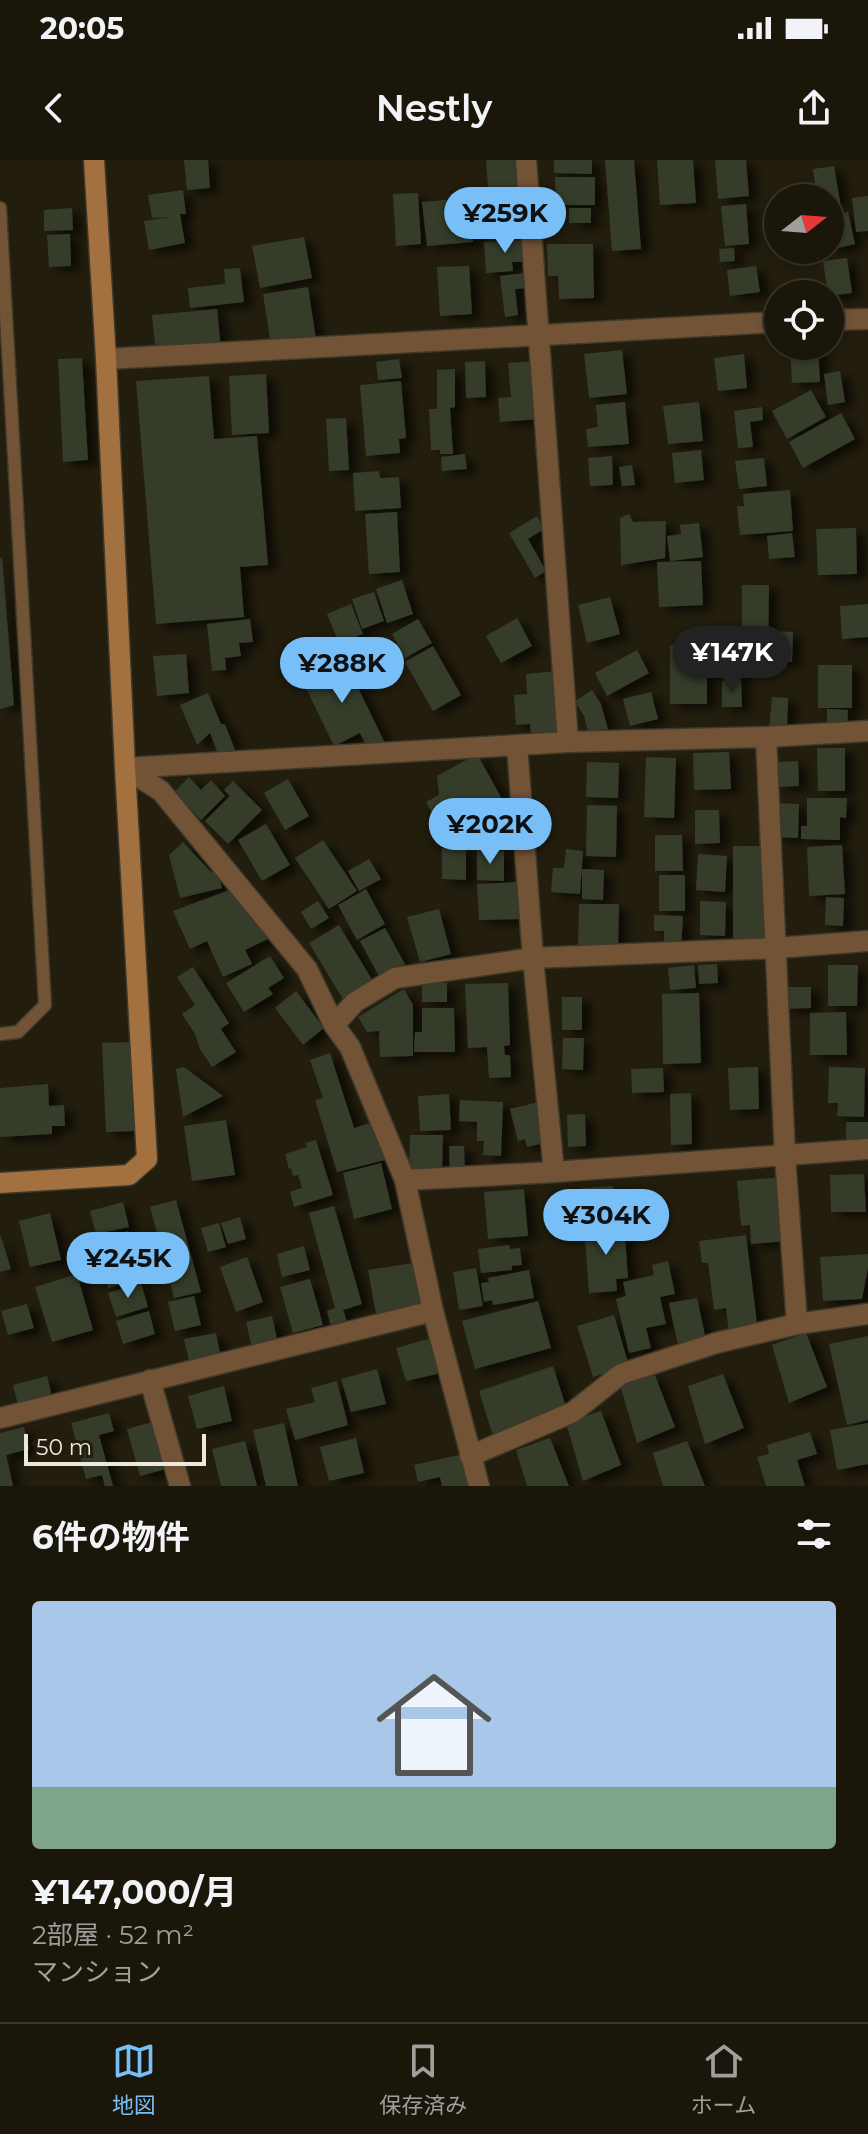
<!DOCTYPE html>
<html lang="ja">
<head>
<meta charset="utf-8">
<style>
  body { margin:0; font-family:Montserrat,"Noto Sans JP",sans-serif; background:#231f13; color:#f1f3f6; height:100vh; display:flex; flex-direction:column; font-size:30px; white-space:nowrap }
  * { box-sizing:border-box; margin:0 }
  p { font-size:26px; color:#9f9f9c }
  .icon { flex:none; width:44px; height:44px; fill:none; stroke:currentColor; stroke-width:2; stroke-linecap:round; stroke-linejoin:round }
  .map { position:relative; height:1326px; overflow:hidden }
  .sheet { display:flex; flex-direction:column; background:#1a160a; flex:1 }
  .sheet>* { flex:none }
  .needle { width:52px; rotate:73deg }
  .buttons { position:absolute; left:764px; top:24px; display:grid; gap:16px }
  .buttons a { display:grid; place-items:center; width:80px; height:80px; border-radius:50%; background:#1a160a; box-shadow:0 4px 12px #0003,0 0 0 2px #38352b; font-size:40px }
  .scale { position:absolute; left:24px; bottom:20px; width:182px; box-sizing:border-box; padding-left:8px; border:4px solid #ece8de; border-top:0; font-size:22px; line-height:28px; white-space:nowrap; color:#ece8de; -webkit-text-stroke:6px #221d0d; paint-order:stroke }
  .price { position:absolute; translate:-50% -68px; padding:0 18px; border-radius:28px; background:#78bff8; color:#111; font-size:26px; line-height:52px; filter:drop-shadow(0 2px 4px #0008) }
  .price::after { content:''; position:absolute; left:50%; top:48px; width:24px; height:18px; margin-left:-12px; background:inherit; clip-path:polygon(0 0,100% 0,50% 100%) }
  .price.current { background:#222; color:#fff }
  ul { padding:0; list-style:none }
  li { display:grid; align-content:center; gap:16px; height:424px; padding:0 32px }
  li+li { border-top:2px solid #38352b }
  li span { display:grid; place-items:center; height:248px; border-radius:8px; color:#555 }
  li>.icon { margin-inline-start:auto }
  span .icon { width:144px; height:144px; fill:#fffc; stroke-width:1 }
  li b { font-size:34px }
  h2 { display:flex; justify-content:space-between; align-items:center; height:96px; padding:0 32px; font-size:34px }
  .status { display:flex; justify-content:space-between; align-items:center; height:56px; padding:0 40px; background:#1a160a; direction:ltr }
  .status svg { height:22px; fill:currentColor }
  header { display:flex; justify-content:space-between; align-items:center; height:104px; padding:0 32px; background:#1a160a; font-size:36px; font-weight:600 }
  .dock { display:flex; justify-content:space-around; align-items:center; height:112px; border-top:2px solid #38352b; background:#1a160a; font-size:22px; color:#9f9f9c }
  .dock a { display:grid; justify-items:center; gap:4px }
  .dock .current { color:#78bff8 }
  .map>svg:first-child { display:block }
  .building { fill:#363c2b; filter:url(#shadow) }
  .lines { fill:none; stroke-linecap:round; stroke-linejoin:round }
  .lane-casing { stroke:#3e392a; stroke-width:15 }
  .street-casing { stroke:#3e392a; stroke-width:23 }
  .secondary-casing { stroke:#3e392a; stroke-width:23 }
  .lane { stroke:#725336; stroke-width:12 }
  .street { stroke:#725336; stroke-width:20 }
  .secondary { stroke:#a37040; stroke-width:20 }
</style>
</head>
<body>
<div class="status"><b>20:05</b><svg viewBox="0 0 49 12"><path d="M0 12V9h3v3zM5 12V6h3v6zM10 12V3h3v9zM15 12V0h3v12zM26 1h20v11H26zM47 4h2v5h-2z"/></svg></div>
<header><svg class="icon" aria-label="back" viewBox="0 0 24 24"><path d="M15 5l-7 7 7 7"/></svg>Nestly<svg class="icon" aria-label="share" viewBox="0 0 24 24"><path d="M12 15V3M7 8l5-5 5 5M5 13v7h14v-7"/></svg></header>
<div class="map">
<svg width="868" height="1326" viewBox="0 0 868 1326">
  <defs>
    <filter id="shadow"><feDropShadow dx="9" dy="5" stdDeviation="4" flood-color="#0009"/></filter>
  </defs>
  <rect width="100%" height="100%" fill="#221d0d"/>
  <path class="building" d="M184,0H208L210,28L187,30Z
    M486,0H515L516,18H525L527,37L489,39Z
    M554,0H592V14L554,13Z
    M605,0H634L641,89L612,91Z
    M657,0H693L696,43L660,45Z
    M715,0H746L749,36L718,39Z
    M834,6L840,42L830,44V38H817L813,9Z
    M555,17H595V45H556Z
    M183,30L186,54H180L185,83L149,90L144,61L170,57L152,58L148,35Z
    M418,33L421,84L396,86L393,34Z
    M868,36V71L856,72L852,38Z
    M469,38L473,82L427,86L422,42Z
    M510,40L513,67L484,70L481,44Z
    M746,44L749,84L725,86L721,46Z
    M72,48L73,70L44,71V50Z
    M569,48H591V63H569Z
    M848,52L855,84L830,90V57Z
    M70,74L71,106L49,107L47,75Z
    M304,77L312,118L260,128L252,86Z
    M529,80L530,102H512L513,111L486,113L484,82Z
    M547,84H593L594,138L559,139L558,116H548Z
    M734,88L735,101L720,102L719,89Z
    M847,98L852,133L830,136V134H828L823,101Z
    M469,106L472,154L440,156L437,107Z
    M756,106L760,132L730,136L727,110Z
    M240,108L244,142L190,148L188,128L225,124L224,109Z
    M525,113L526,128L515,129L518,155L505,157L500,116Z
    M308,127L316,179L271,186L263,134Z
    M217,149L221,189L156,195L152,155Z
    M790,186H818L820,222L792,223Z
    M622,190L627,234L589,238L584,194Z
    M744,194L747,228L718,231L714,198Z
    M82,198L88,300L63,302L58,199Z
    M399,199L402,218L378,220L376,202Z
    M485,201L486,237L466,238L465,202Z
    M535,201L540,259L500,262L498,238L511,237L508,203Z
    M455,209V247L450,248L453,294H440V290H431L429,249H437V210Z
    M840,211L845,242L828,245L824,214Z
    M266,214L269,273L232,275L229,216Z
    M209,216L214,279L257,276L268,405L240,407L244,457L156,464L136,221Z
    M401,221L406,278L399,279L400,293L366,296L360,225Z
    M811,230L826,257L787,279L772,251Z
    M625,242L629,284L588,287L586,269L598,267L596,245Z
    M699,242L703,281L668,284L663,246Z
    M762,247L763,260L750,262L753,287L738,288L734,251Z
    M841,253L855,279L803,308L789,282Z
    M346,258L349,310L329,311L326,259Z
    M701,290L704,320L675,323L672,293Z
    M465,294L467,309L442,311L441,297Z
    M612,296L613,325L590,326L588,298Z
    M764,298L767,326L739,329L735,301Z
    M632,305L635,325L622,326L619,307Z
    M379,311L380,318L399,317L401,348L355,351L353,313Z
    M790,330L793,371L740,375L737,346H744L743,334Z
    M397,352L400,412L369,414L365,354Z
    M629,354L633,362L666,361L665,398L621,405L620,358Z
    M537,356L544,369L528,379L546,411L535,418L509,373Z
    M699,363L703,397L670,401L667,376L681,374L680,365Z
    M856,368L857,414L818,415L816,369Z
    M792,373L795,397L769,399L767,376Z
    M0,398H2L14,545L0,549Z
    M701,401L703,445L659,447L657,402Z
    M402,420L413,454L387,463L376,429Z
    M742,425H769L768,493H742Z
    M374,432L384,461L362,469L352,439Z
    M610,437L620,474L587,483L578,445Z
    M351,444L363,474L339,483L327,454Z
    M868,444V477L842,479L840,446Z
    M517,458L532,486L501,503L486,476Z
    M250,459L253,482L239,483L241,496L225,498L226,510L212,511L207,464Z
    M418,459L432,483L405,498L392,474Z
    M773,471L793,472L792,502L772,501Z
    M378,484L389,508L365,520L354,495Z
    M670,485H707V544H670Z
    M433,486L461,535L433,551L405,502Z
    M637,490L649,513L607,536L595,513Z
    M186,494L189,533L157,536L153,496Z
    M344,499L384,581L368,589L360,573L334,586L302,520Z
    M715,503L742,504V518H715Z
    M818,505H852V548H818Z
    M557,511L563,575L531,578L530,564L516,565L514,535L527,534L526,514Z
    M741,520L742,547H722V521Z
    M592,530L601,544L608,569L589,575L584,556L575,541Z
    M651,532L658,559L630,566L623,539Z
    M208,533L221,564H225L235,590L219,596L210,573L197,585L180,545Z
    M772,537L788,538L787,569L769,568Z
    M827,549L848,550L847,567L827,566Z
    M817,588H845V631H818Z
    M729,592L731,629L694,630L693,593Z
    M477,594L506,646L448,682L426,642L439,635L437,616Z
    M646,597L676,598L674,658L644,657Z
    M798,601L799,626L778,627L777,602Z
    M587,602L619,603L618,638L586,637Z
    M189,617L201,630L211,620L225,636L201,660L174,632Z
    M288,619L309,656L285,670L264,633Z
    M233,621L262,650L228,684L205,661L230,636L224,630Z
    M807,638H847L846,658L840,657V680L801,679V666H807Z
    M775,643L799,644L798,678L774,677Z
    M587,645L617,646L616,697L586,696Z
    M695,650H719L720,683L695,684Z
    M519,654V686H495L494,655Z
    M266,664L290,705L262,721L238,680Z
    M655,675H682L683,711H655Z
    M323,680L357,731L329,749L295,698Z
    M183,682L211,712L217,710L222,728L180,738L169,695Z
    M842,685L845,734L809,736L807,687Z
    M733,686H765V782H733Z
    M442,688H466V720L442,719Z
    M566,689L583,691L580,734L551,732L553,708H564Z
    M477,690L504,691V721L477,720Z
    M698,694L727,696L725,732L696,730Z
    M369,699L381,719L359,731L348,711Z
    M582,709L604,710L603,740L582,739Z
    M659,715H685V751H659Z
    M520,722L522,759L479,760L477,724Z
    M235,728L268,779L245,790L252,804L223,817L207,781L190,789L173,751Z
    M366,729L385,764L357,780L338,745Z
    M826,737L844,738L843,766L825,765Z
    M318,741L329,758L311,769L301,752Z
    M700,741L726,742L725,776L700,775Z
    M579,744H619L618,791H578Z
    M439,749L451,794L420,802L407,757Z
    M654,755L683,756L681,790L664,789V771H654Z
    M339,765L374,823L344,841L309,783Z
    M385,768L405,804L380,818L360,781Z
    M270,796L284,818L268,828L273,834L244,852L226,823Z
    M717,804L718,823L699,824L698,805Z
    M694,805L696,828L670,830L668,808Z
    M828,805H858L857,846H828Z
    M193,807L229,863L221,869L236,892L212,907L200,889L195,874L182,854L195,845L177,817Z
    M422,823H447V842H422Z
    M508,823L510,885L504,886L505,895H510L511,917L489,918L487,887L468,888L465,824Z
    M783,827H811V848L783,849Z
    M404,829L413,845V896L380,897L379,871L367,872L358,857Z
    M296,831L324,868L303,885L275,848Z
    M699,833L701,903L663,904L662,834Z
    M562,837H582V870H562Z
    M422,848H454L455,892H414L415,872H422Z
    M846,852L847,895H810V853Z
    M563,878H584L583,910L562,909Z
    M131,882L135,971L106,972L102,883Z
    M330,893L354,968L373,962L385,1000L337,1012L315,940L323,938L310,900Z
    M184,907L223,936L183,957L176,909Z
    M758,907L759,949L730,950L728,908Z
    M829,907L865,908L864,957L837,956L838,943H828Z
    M663,908L664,932L632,933L631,909Z
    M48,924L49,946L64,945L65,966H52V974L0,977V928Z
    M691,933L692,984L671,985L670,934Z
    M449,934L451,970L420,971L418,936Z
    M460,940L503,942L501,996L483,995L484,981H477V962L459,961Z
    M539,942L549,982L527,987L525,979L518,981L510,949Z
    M585,954L586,986L568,987L567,955Z
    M226,960L235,1015L192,1021L184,966Z
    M846,962H868V984H846Z
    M410,975H443L442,1015H409Z
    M316,980L333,1035L294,1047L290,1032L302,1028L298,1015L293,1016L291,1008L289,1009L285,994L307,987L305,983Z
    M449,986H464L465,1014H450Z
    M381,1003L392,1049L354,1059L343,1013Z
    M864,1014L866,1052H831L830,1015Z
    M783,1017L788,1081L751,1084L750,1065L741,1066L737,1021Z
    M613,1026L615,1055L583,1057L581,1028Z
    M524,1029L528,1076L488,1079L484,1032Z
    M176,1040L201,1132L174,1138L150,1047Z
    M123,1042L129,1067L96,1074L90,1051Z
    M334,1046L362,1144L343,1150L347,1162L331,1167L327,1151L335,1148L309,1053Z
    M50,1053L61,1100L30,1107L19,1061Z
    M240,1057L246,1079L228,1084L221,1063Z
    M219,1063L226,1087L208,1092L201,1068Z
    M624,1063L628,1118L616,1119L617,1131L589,1133L584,1066Z
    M128,1071L134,1094L103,1103L96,1080Z
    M0,1074L11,1109L0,1112Z
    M746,1075L758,1171L729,1174L726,1148L714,1150L708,1103H702L699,1081Z
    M509,1085L510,1089L520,1088L522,1105L512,1106V1110L481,1113L478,1089Z
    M304,1086L310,1110L282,1117L277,1094Z
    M868,1094V1108L862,1139L823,1141L820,1097Z
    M138,1096L144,1118L108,1128L102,1106Z
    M247,1097L263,1142L236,1152L220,1107Z
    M668,1101L675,1134L660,1137L666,1164L646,1168L651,1188L629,1193L616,1139L626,1136L623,1122L654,1115L652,1105Z
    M413,1103L421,1147L376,1154L368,1110Z
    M476,1108L483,1146L459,1150L453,1112Z
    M529,1110L534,1138L493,1145L492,1140L484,1142L481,1123L489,1122L488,1118Z
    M77,1114L93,1170L52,1182L35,1127Z
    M310,1119L323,1165L293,1173L280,1127Z
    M141,1123L148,1147L116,1157L108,1133Z
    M194,1136L201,1165L175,1171L168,1142Z
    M697,1138L706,1180L678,1185L669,1143Z
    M538,1141L551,1188L475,1209L462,1161Z
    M27,1144L34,1168L8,1175L1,1151Z
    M149,1151L155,1174L123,1184L116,1161Z
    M614,1155L629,1206L593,1217L577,1166Z
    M272,1156L278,1183L252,1188L246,1162Z
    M216,1173L221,1198L190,1205L184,1179Z
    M806,1173L827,1227L789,1243L772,1185Z
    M868,1176V1260L847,1265L829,1184Z
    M432,1178L441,1213L406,1221L396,1188Z
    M553,1206L567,1250L493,1276L479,1231Z
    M377,1209L386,1244L351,1252L341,1219Z
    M654,1213L675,1267L637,1283L620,1225Z
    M723,1214L744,1268L705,1284L688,1226Z
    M47,1216L53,1241L19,1249L13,1225Z
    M337,1221L348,1265L295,1280L286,1249L315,1242L311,1228Z
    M224,1226L232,1261L197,1269L188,1236Z
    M601,1251L621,1305L583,1321L566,1263Z
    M109,1253L114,1271L99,1275L113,1326H105L102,1315L86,1319L71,1263Z
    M156,1261L170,1308L140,1316L127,1269Z
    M284,1263L298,1326H266L253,1270Z
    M868,1263V1304L837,1310L830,1270Z
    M24,1267L29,1289L6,1295L13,1326H0V1273Z
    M810,1272L817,1294L797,1300L805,1326H766L757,1297L769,1294L767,1285Z
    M356,1278L364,1313L329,1321L320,1287Z
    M550,1278L569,1326H527L516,1290Z
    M245,1281L257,1326H221L212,1289Z
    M687,1281L705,1326H663L653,1293Z
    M468,1293L476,1326H442L440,1317L418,1322L414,1305Z"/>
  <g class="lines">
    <defs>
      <path id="lane" d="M0,48L45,845L18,872L0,874"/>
      <path id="street" d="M526,0L568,582
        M830,160L868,159
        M106,199L778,162
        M766,577L785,996L797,1164
        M517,585L533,798L554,1012
        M125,608L161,631L307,809L334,865L350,887L405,1020L433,1151L479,1326
        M125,608L568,582L766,577L868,571
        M334,865L355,842L395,818L533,798L776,788L868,781
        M405,1020L554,1012L868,989
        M150,1220L180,1326
        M0,1258L433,1151
        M470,1296L573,1252L621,1214L716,1183L797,1164L868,1154"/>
      <path id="secondary" d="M0,1023L129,1015L147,999L125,608L106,199L94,0"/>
    </defs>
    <use href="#lane" class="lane-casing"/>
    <use href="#street" class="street-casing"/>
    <use href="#secondary" class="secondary-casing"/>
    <use href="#lane" class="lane"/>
    <use href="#street" class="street"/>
    <use href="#secondary" class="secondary"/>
  </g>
</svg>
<div class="buttons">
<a><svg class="needle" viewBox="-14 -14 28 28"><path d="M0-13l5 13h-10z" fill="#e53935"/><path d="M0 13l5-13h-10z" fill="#9f9f9c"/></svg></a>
<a><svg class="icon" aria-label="locate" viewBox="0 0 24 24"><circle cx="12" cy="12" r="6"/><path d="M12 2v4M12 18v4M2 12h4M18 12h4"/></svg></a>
</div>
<div class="scale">50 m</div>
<b class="price" style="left:505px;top:95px">¥259K</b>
<b class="price current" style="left:732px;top:534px">¥147K</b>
<b class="price" style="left:342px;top:545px">¥288K</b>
<b class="price" style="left:490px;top:706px">¥202K</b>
<b class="price" style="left:606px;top:1097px">¥304K</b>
<b class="price" style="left:128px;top:1140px">¥245K</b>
</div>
<section class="sheet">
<h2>6件の物件<svg class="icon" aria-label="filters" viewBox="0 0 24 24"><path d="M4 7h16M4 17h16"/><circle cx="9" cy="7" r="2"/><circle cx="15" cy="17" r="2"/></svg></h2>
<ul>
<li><span style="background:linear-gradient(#a9c7e8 75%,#7fa58c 0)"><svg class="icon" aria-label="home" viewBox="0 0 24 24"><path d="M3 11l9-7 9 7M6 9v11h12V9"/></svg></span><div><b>¥147,000/月</b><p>2部屋 · 52 m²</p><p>マンション</p></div></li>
</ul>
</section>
<nav class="dock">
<a class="current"><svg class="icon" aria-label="map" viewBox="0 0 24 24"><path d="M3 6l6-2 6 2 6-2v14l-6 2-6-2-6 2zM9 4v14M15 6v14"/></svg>地図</a>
<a><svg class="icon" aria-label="saved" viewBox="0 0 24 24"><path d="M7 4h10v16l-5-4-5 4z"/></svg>保存済み</a>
<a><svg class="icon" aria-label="home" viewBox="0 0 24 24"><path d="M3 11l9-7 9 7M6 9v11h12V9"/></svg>ホーム</a>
</nav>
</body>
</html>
